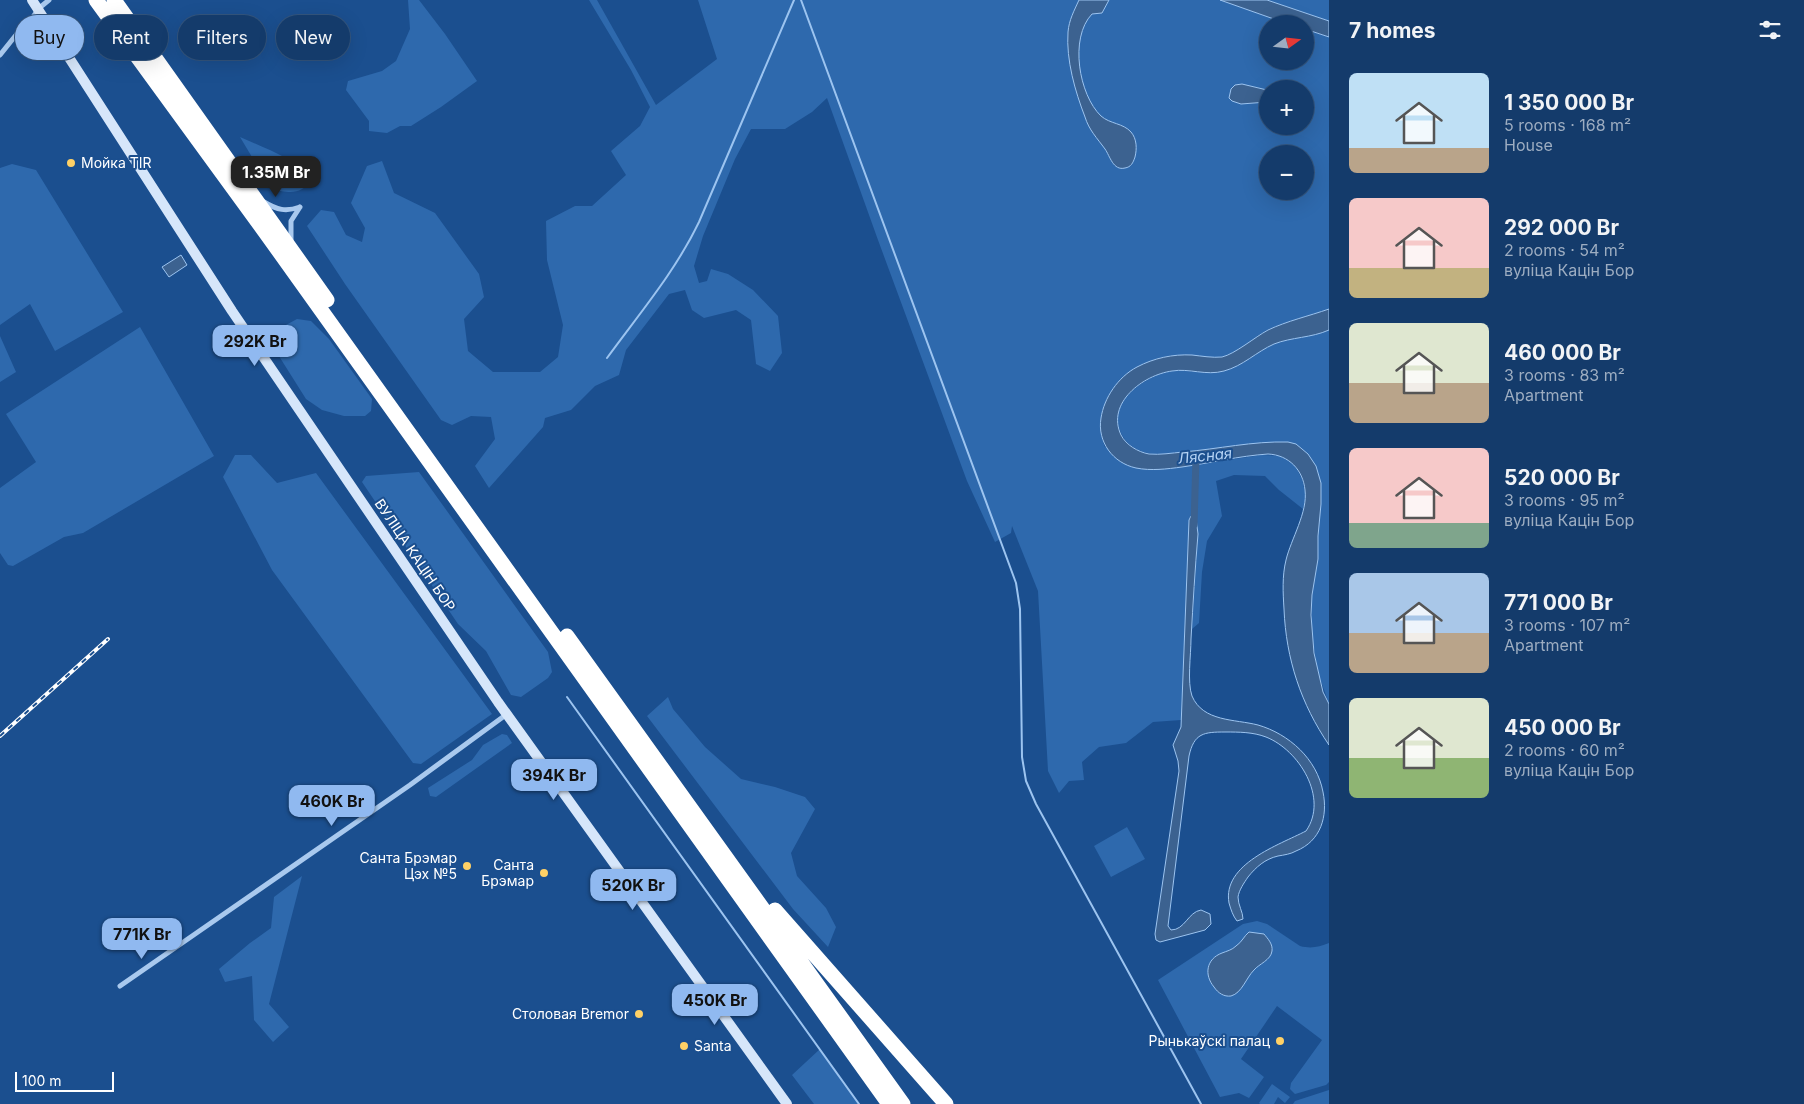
<!DOCTYPE html>
<html lang="en">
<head>
<meta charset="utf-8">
<style>
  body { margin:0; font-family:Inter,sans-serif; background:#1d4271; color:#f1f3f6; height:100vh; display:flex; flex-direction:column; font-size:19px; white-space:nowrap }
  * { box-sizing:border-box; margin:0 }
  p { font-size:16px; color:#9dadc1 }
  .icon { flex:none; width:28px; height:28px; fill:none; stroke:currentColor; stroke-width:2; stroke-linecap:round; stroke-linejoin:round }
  .map { position:relative; flex:1; overflow:hidden }
  .drawer { display:flex; flex-direction:column; background:#143b6b; width:475px }
  .drawer>* { flex:none }
  .top-card { position:absolute; left:15px; top:15px; width:475px; height:45px; display:flex; gap:10px }
  .needle { width:32px; rotate:75deg }
  .tools { position:absolute; left:1259px; top:15px; display:grid; gap:10px }
  .tools a { display:grid; place-items:center; width:55px; height:55px; border-radius:50%; background:#143b6b; box-shadow:0 5px 20px #0002,0 0 0 1px #33557e; font-size:25px }
  .scale { position:absolute; left:15px; bottom:12px; width:99px; box-sizing:border-box; padding-left:5px; border:2px solid #fff; border-top:0; font-size:14px; line-height:18px; white-space:nowrap; color:#fff; -webkit-text-stroke:4px #1b4f8f; paint-order:stroke }
  .price { position:absolute; translate:-50% -42px; padding:0 11px; border-radius:10px; background:#90b9f0; color:#111; font-size:16px; line-height:32px; filter:drop-shadow(0 1px 2px #0008) }
  .price::after { content:''; position:absolute; left:50%; top:30px; width:15px; height:11px; margin-left:-8px; background:inherit; clip-path:polygon(0 0,100% 0,50% 100%) }
  .price.active { background:#222; color:#fff }
  ul { padding:0; list-style:none }
  li { display:flex; align-items:center; gap:15px; height:125px; padding:0 20px }
  li span { display:grid; place-items:center; flex:none; width:140px; height:100px; border-radius:8px; color:#555 }
  li>.icon { margin-inline-start:auto }
  span .icon { width:60px; height:60px; fill:#fffc; stroke-width:1 }
  li b { font-size:21px }
  h2 { display:flex; justify-content:space-between; align-items:center; height:60px; padding:0 20px; font-size:21px }
  .chip { padding:0 18px; border-radius:22px; background:#143b6b; box-shadow:0 5px 20px #0002,0 0 0 1px #33557e; font-size:18px; line-height:45px }
  .chip.active { background:#90b9f0; color:#111 }
  main { display:flex; flex:1; min-height:0 }
  .map>svg:first-child { display:block }
  .green { fill:#2e69ad; fill-rule:evenodd }
  .water { fill:#3c6290; stroke:#9cc4f0 }
  .lines { fill:none; stroke-linecap:round; stroke-linejoin:round }
  .stream { stroke:#9cc4f0; stroke-width:2 }
  .canal { stroke:#3c6290; stroke-width:7 }
  .street { stroke:#a9c9ee; stroke-width:5 }
  .secondary { stroke:#d6e6fa; stroke-width:10 }
  .highway { stroke:#fff; stroke-width:15 }
  .rail-casing { stroke:#fff; stroke-width:4 }
  .rail { stroke:#1b4f8f; stroke-width:2; stroke-dasharray:5.5; stroke-linecap:butt }
  .poi-dot { fill:#ffd166; stroke:#1b4f8f; stroke-width:2 }
  .labels { text-anchor:middle; stroke-width:4; stroke-linejoin:round; paint-order:stroke }
  .poi-label { font-size:14px; fill:#fff; stroke:#1b4f8f; text-anchor:end }
  .street-label { font-size:14px; fill:#fff; stroke:#1b4f8f }
  .water-label { font-size:15px; font-style:italic; fill:#b5d3f5; stroke:#1b4f8f }
</style>
</head>
<body>
<main>
<div class="map">
<svg width="1329" height="1104" viewBox="0 0 1329 1104">
  <rect width="100%" height="100%" fill="#1b4f8f"/>
  <path class="green" d="M408,0H419L445,34L477,81L441,107L411,126H400L387,133L369,131V121L346,90L348,81L382,71L396,61L410,29Z
    M589,0H597L656,105L717,59L698,0H1220L1288,24H1268V61H1305V29L1329,37V309C1309,316 1287,321 1267,330C1253,338 1240,351 1225,356C1209,360 1191,354 1175,355C1131,359 1086,401 1105,447L1172,468L1262,455L1283,456L1295,465L1302,479L1306,496L1303,509L1279,490L1265,476L1234,475L1216,481L1222,516L1207,541L1202,572L1199,623L1192,629L1198,534L1197,521L1189,518L1181,720L1153,722L1126,743L1099,747L1082,762L1084,780L1069,781L1059,793L1048,771L1038,591L1012,526L1011,533L995,542L967,481L878,240L827,98L812,112L785,129H751L735,159L703,236L694,266L699,283L707,281L711,269L728,274L753,290L778,316L782,353L770,371L756,364L751,320L736,310L704,318L692,310L685,290L669,294L626,350L619,375L595,386L571,410L545,418L543,427L489,488L475,466L495,439L491,417L471,416L452,425L441,420L345,284L307,226L321,210L334,212L346,235L362,242L365,228L351,203L367,166L382,161L394,193L435,213L479,274L484,297L464,319L468,351L493,372H540L558,357L563,325L547,260L546,221L575,206H592L626,175L611,151L640,126L650,107L631,70ZM1268,89H1305V126H1268ZM1268,154H1305V191H1268Z
    M1267,0H1329V21Z
    M240,137C267,149 294,159 316,179C298,194 294,194 271,189Z
    M12,164L36,170L123,312L55,351L30,304L0,325V168Z
    M297,319L311,321L329,339L372,399L371,411L365,416H344L322,410L306,399L272,345L271,333Z
    M140,327L214,456L83,533L64,537L13,566L8,565L0,553V488L36,462L6,414Z
    M1329,330V704L1318,673L1312,635V595L1318,559V536L1321,504L1308,454C1270,453 1232,450 1194,451C1176,451 1155,458 1138,450C1124,444 1116,429 1118,413C1120,396 1142,382 1157,375C1179,365 1201,377 1224,371C1243,366 1256,352 1274,344C1292,337 1311,338 1329,330Z
    M0,336L16,372L0,382Z
    M235,455H251L277,483L316,473L492,714L421,764L413,763L272,570L223,477Z
    M419,472L548,652L552,672L548,678L521,697L511,695L486,651L458,624L362,482L366,476Z
    M668,697L673,709L705,747L741,779L775,787L805,797L815,809L791,853L797,876L826,908L836,927L828,947L793,909L647,716Z
    M502,734L507,735L512,743L436,797L430,796L428,788L472,760L483,745Z
    M1127,827L1145,859L1111,877L1094,846Z
    M302,876L269,1004L289,1027L273,1042L254,1020L252,976L225,982L219,969L250,943L271,928L274,897Z
    M1257,921L1267,924L1300,946C1311,949 1319,947 1329,943V1082L1326,1085L1295,1094L1290,1089L1291,1083L1322,1040L1277,1006L1241,1059L1264,1077L1249,1098L1239,1093L1220,1097L1158,980L1243,924Z
    M820,1049L859,1104H814L792,1075Z
    M1272,1084L1290,1097L1285,1103L1278,1097L1274,1104H1260L1259,1103Z
    M1329,1090V1104H1293L1295,1101Z"/>
  <path class="water" d="M1079,0H1109L1102,13L1092,14C1069,38 1079,95 1101,116C1110,124 1123,123 1131,132C1137,139 1137,149 1135,157C1133,163 1131,167 1125,168C1113,171 1110,156 1105,149C1097,138 1089,130 1085,117C1075,91 1066,60 1068,32C1069,20 1074,11 1079,0Z
    M1220,0H1267L1329,21V37L1305,29V24H1288Z
    M1242,84L1267,90V102L1241,104L1232,101L1229,98L1231,89L1235,85Z
    M181,255L187,265L169,277L162,267Z
    M1329,309V330C1311,338 1292,337 1274,344C1256,352 1243,366 1224,371C1206,376 1189,368 1172,371C1143,375 1106,403 1121,435C1126,445 1138,452 1149,454C1160,455 1172,453 1183,452C1218,449 1253,441 1288,442L1296,444L1308,454L1316,466L1321,483V504L1318,536V559L1312,595L1311,615L1314,653L1323,692L1329,704V745C1301,704 1286,659 1284,609C1283,593 1282,576 1286,560C1291,539 1308,512 1305,490C1303,470 1289,455 1268,454C1239,456 1210,463 1182,467C1167,469 1151,471 1136,468C1113,463 1097,442 1101,418C1104,398 1118,377 1137,367C1154,358 1173,354 1192,355C1201,356 1213,358 1222,357C1235,354 1255,337 1268,330C1287,321 1309,316 1329,309Z
    M1191,516L1196,518L1198,534C1195,569 1193,604 1191,639C1191,655 1187,682 1192,696C1203,722 1235,719 1258,725C1289,734 1317,759 1323,792C1328,816 1321,841 1296,851C1291,854 1284,855 1278,856C1265,859 1256,867 1248,877C1244,883 1239,890 1238,897C1238,905 1243,912 1243,919L1237,921C1233,916 1231,910 1229,903C1222,864 1279,845 1306,831C1329,798 1299,750 1266,737C1253,732 1239,732 1225,732C1204,732 1194,733 1189,756L1168,926L1171,930C1185,930 1188,912 1201,910L1210,914L1211,924L1205,930L1160,942L1156,940L1155,934L1179,771L1178,761L1173,745L1181,727L1189,520Z
    M1249,932L1264,934C1268,939 1273,944 1272,951C1271,960 1259,964 1254,970C1246,978 1242,993 1231,996C1224,997 1218,993 1214,987C1204,975 1206,959 1222,953C1227,951 1232,950 1236,946C1242,942 1244,936 1249,932Z"/>
  <g class="lines">
    <path class="stream" d="M801,0L1016,583L1020,609L1022,757L1026,781L1036,804L1201,1104
      M607,358C639,314 675,272 699,222L794,0
      M567,697L859,1104"/>
    <path class="canal" d="M1194,525L1196,458"/>
    <path class="street" d="M0,55L20,30L30,22L38,9L49,0
      M264,202C277,210 286,212 300,207
      M291,240V221L300,207
      M120,986L410,785L507,714"/>
    <path class="secondary" d="M32,0L232,311L498,702L787,1104"/>
    <path class="highway" d="M96,0L268,236L889,1104
      M114,0L327,300
      M567,636L903,1104
      M775,910L946,1104"/>
    <defs>
      <path id="rail" d="M0,736L108,639"/>
    </defs>
    <use href="#rail" class="rail-casing"/>
    <use href="#rail" class="rail"/>
  </g>
  <g class="poi-dot">
    <circle cx="71" cy="163" r="5"/>
    <circle cx="467" cy="866" r="5"/>
    <circle cx="544" cy="873" r="5"/>
    <circle cx="639" cy="1014" r="5"/>
    <circle cx="1280" cy="1041" r="5"/>
    <circle cx="684" cy="1046" r="5"/>
  </g>
  <g class="labels">
    <g class="poi-label">
      <text x="81" y="168" text-anchor="start">Мойка TIR</text>
      <text x="457" y="863">Санта Брэмар<tspan x="457" dy="16">Цэх №5</tspan></text>
      <text x="534" y="870">Санта<tspan x="534" dy="16">Брэмар</tspan></text>
      <text x="629" y="1019">Столовая Bremor</text>
      <text x="1270" y="1046">Рынькаўскi палац</text>
      <text x="694" y="1051" text-anchor="start">Santa</text>
    </g>
    <g class="street-label">
      <text transform="translate(415 555) rotate(56)" y="5">ВУЛІЦА КАЦІН БОР</text>
    </g>
    <g class="water-label">
      <text transform="translate(1205 456) rotate(-6)" y="5">Лясная</text>
    </g>
  </g>
</svg>
<div class="tools">
<a><svg class="needle" viewBox="-14 -14 28 28"><path d="M0-13l5 13h-10z" fill="#e53935"/><path d="M0 13l5-13h-10z" fill="#9dadc1"/></svg></a>
<a>+</a>
<a>−</a>
</div>
<div class="scale">100 m</div>
<b class="price active" style="left:276px;top:198px">1.35M Br</b>
<b class="price" style="left:255px;top:367px">292K Br</b>
<b class="price" style="left:554px;top:801px">394K Br</b>
<b class="price" style="left:332px;top:827px">460K Br</b>
<b class="price" style="left:633px;top:911px">520K Br</b>
<b class="price" style="left:142px;top:960px">771K Br</b>
<b class="price" style="left:715px;top:1026px">450K Br</b>
<div class="top-card">
<a class="chip active">Buy</a>
<a class="chip">Rent</a>
<a class="chip">Filters</a>
<a class="chip">New</a>
</div>
</div>
<section class="drawer">
<h2>7 homes<svg class="icon" aria-label="filters" viewBox="0 0 24 24"><path d="M4 7h16M4 17h16"/><circle cx="9" cy="7" r="2"/><circle cx="15" cy="17" r="2"/></svg></h2>
<ul>
<li><span style="background:linear-gradient(#bfe0f5 75%,#b9a48a 0)"><svg class="icon" aria-label="home" viewBox="0 0 24 24"><path d="M3 11l9-7 9 7M6 9v11h12V9"/></svg></span><div><b>1 350 000 Br</b><p>5 rooms · 168 m²</p><p>House</p></div></li>
<li><span style="background:linear-gradient(#f6c9c9 70%,#c2b280 0)"><svg class="icon" aria-label="home" viewBox="0 0 24 24"><path d="M3 11l9-7 9 7M6 9v11h12V9"/></svg></span><div><b>292 000 Br</b><p>2 rooms · 54 m²</p><p>вуліца Кацін Бор</p></div></li>
<li><span style="background:linear-gradient(#dfe7d0 60%,#b9a48a 0)"><svg class="icon" aria-label="home" viewBox="0 0 24 24"><path d="M3 11l9-7 9 7M6 9v11h12V9"/></svg></span><div><b>460 000 Br</b><p>3 rooms · 83 m²</p><p>Apartment</p></div></li>
<li><span style="background:linear-gradient(#f6c9c9 75%,#7fa58c 0)"><svg class="icon" aria-label="home" viewBox="0 0 24 24"><path d="M3 11l9-7 9 7M6 9v11h12V9"/></svg></span><div><b>520 000 Br</b><p>3 rooms · 95 m²</p><p>вуліца Кацін Бор</p></div></li>
<li><span style="background:linear-gradient(#a9c7e8 60%,#b9a48a 0)"><svg class="icon" aria-label="home" viewBox="0 0 24 24"><path d="M3 11l9-7 9 7M6 9v11h12V9"/></svg></span><div><b>771 000 Br</b><p>3 rooms · 107 m²</p><p>Apartment</p></div></li>
<li><span style="background:linear-gradient(#dfe7d0 60%,#8fb573 0)"><svg class="icon" aria-label="home" viewBox="0 0 24 24"><path d="M3 11l9-7 9 7M6 9v11h12V9"/></svg></span><div><b>450 000 Br</b><p>2 rooms · 60 m²</p><p>вуліца Кацін Бор</p></div></li>
</ul>
</section>
</main>
</body>
</html>
